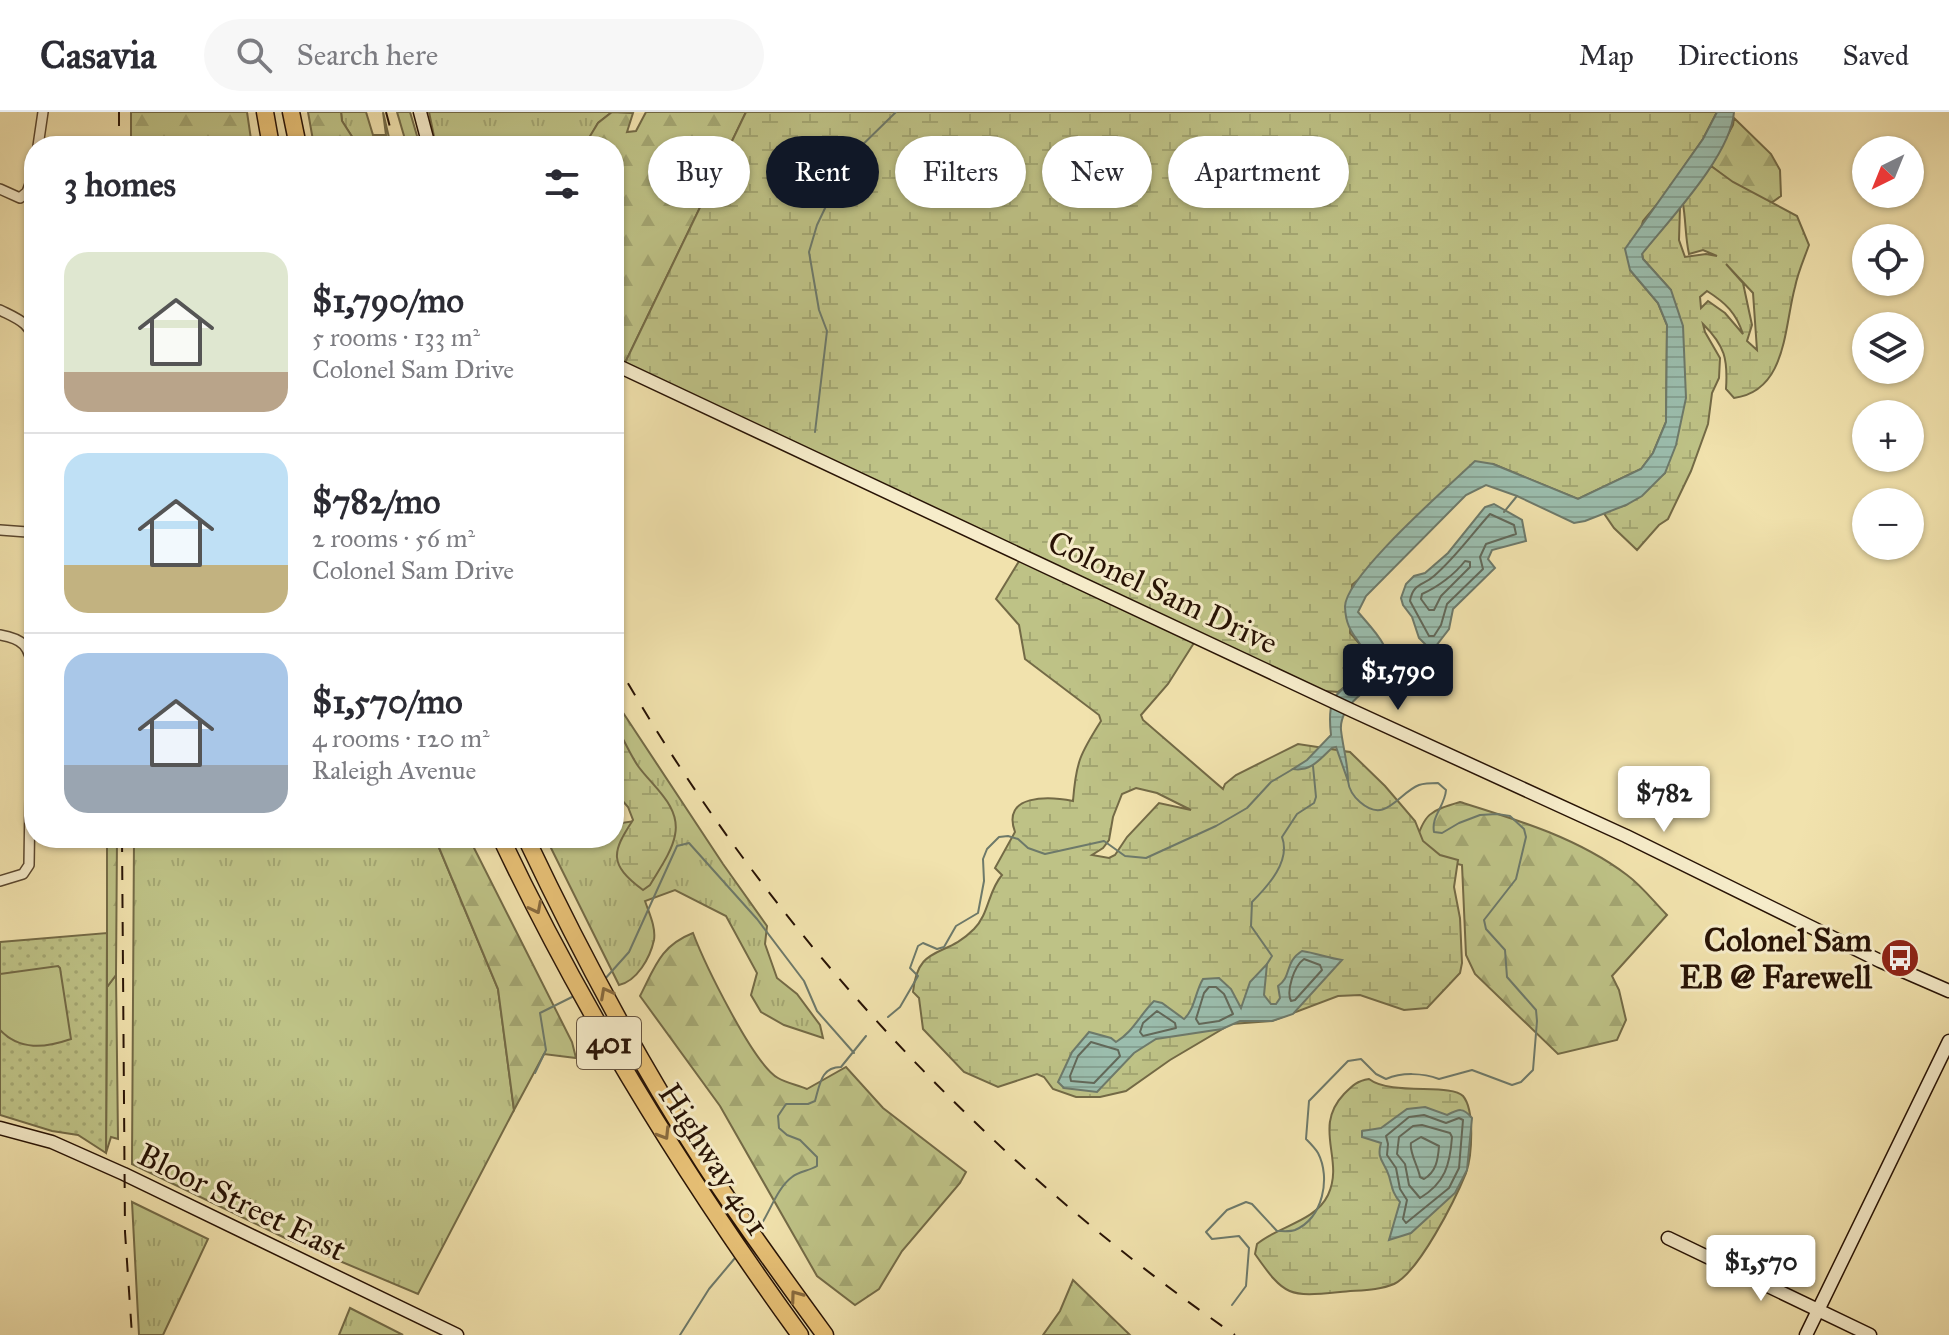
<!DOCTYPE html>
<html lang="en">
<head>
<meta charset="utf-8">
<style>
  body { margin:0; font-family:"IM FELL Great Primer",serif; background:#f7f7f7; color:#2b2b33; height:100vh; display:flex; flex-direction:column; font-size:30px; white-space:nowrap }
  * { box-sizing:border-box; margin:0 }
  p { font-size:26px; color:#7c7c81 }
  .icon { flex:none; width:44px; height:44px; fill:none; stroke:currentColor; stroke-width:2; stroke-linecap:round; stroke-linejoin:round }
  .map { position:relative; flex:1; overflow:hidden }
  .sheet { position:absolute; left:24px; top:24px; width:600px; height:712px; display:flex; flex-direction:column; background:#fff; border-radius:32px; box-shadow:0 2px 6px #0004 }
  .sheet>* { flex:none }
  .guide { position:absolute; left:648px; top:24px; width:760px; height:72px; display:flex; gap:16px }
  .needle { width:52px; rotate:223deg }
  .buttons { position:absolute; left:1852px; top:24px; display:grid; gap:16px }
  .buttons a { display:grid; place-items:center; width:72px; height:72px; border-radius:50%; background:#fff; box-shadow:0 2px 6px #0004; font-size:40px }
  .price { position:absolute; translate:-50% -68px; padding:0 18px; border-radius:8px; background:#fff; color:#222; font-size:26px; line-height:52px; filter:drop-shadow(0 2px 4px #0008) }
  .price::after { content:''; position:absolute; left:50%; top:48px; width:24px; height:18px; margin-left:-12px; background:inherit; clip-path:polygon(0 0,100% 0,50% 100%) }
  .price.current { background:#111827; color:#fff }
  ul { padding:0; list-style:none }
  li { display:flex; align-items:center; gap:24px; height:200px; padding:0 40px }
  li+li { border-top:2px solid #e1e1e2 }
  li span { display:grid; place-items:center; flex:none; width:224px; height:160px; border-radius:24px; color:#555 }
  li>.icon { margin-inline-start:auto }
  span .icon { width:96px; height:96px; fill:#fffc; stroke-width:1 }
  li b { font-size:34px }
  h2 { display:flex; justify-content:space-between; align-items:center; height:96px; padding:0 40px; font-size:34px }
  .tag { padding:0 28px; border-radius:36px; background:#fff; box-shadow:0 2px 6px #0004; font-size:28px; line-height:72px }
  .tag.current { background:#111827; color:#fff }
  header { display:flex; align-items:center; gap:48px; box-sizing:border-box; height:112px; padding:0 40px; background:#fff; border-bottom:2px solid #e1e1e2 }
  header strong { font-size:38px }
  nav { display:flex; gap:44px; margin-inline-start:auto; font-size:28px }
  .search { width:560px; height:72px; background:#f7f7f7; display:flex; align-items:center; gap:20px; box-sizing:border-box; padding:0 28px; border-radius:44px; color:#7c7c81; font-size:30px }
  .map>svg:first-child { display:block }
  .grass { fill:url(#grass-tufts); stroke:#736a46; stroke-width:2 }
  .forest { fill:url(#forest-firs); stroke:#736a46; stroke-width:2 }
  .wetland { fill:url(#wetland-marsh); stroke:#736a46; stroke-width:2; fill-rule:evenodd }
  .park { fill:url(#park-dots); stroke:#736a46; stroke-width:2 }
  .pitch { fill:#bec286; stroke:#736a46; stroke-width:2 }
  .water { fill:url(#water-rules); stroke:#6d796a; stroke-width:2 }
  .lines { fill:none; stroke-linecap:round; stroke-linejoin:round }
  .shore { stroke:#626859; stroke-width:2 }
  .stream { stroke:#6d796a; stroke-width:2 }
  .street-casing { stroke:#5a472f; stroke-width:12 }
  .secondary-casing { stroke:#281305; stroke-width:15 }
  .highway-casing { stroke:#281305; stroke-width:19 }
  .street { stroke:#f6ecca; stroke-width:9 }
  .secondary { stroke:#f6ecca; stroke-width:12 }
  .highway { stroke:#e8c176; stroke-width:16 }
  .rail { stroke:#281305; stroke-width:2; stroke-dasharray:14 14; stroke-linecap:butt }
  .oneway { stroke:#886a3e }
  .labels { text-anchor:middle; stroke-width:6; stroke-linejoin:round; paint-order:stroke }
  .shield { fill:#f6ecca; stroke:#665440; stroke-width:2 }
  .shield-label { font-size:30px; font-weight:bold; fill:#281305 }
  .street-label { font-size:32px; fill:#281305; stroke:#f6ecca }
  .poi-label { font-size:32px; font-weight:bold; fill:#281305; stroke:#f6ecca; text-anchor:end }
</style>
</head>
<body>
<header>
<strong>Casavia</strong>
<div class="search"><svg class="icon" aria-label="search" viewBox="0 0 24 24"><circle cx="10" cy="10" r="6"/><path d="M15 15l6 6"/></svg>Search here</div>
<nav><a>Map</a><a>Directions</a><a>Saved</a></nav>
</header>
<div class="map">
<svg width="1949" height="1223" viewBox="0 0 1949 1223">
  <defs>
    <pattern id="grass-tufts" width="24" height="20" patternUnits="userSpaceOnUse" patternTransform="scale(2)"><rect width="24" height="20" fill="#bec286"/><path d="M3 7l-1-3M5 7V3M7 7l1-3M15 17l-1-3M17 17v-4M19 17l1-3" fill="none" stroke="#a3a672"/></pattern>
    <pattern id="forest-firs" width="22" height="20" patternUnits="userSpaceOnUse" patternTransform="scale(2)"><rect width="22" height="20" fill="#bec286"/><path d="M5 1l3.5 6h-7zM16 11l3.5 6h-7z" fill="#a3a672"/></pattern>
    <pattern id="wetland-marsh" width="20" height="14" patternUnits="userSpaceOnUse" patternTransform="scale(2)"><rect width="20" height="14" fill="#bec286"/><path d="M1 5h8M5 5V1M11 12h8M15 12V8" fill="none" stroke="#a3a672"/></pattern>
    <pattern id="park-dots" width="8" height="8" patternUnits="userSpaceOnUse" patternTransform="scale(2)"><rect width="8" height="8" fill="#bec286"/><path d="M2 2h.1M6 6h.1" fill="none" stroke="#a3a672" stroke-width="1.8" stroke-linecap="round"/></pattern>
    <pattern id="water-rules" width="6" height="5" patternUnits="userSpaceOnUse" patternTransform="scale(2)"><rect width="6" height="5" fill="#9bbdad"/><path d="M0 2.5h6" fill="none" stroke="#86a293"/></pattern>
  </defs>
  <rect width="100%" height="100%" fill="#f1e2ad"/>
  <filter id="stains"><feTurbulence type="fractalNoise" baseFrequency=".0025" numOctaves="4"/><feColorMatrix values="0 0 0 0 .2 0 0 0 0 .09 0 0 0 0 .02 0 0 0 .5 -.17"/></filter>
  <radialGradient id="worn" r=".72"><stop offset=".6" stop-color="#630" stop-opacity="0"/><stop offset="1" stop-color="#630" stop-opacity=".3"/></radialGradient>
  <path class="grass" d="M341,0H366L373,23H386L383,0L391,34H358L342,9Z
    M397,0H410L420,34H407Z
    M429,0H612L598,11L585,34H436Z
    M614,587L723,752L767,814L765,832L777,866L797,882L820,913L823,926L784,913L761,900L751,883L757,861L726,804L675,778L645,789C649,801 656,815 654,828C650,846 637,869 619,873L546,726H614V712L642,708L622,678L614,684Z
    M134,726H435L498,877L514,998L418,1182L285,1126L132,1052Z
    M116,863L118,1027L111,1025L106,1041L107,875Z
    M132,1090L208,1127L163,1223H139Z
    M350,1196L403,1223H339Z"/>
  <path class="forest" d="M131,0H247L252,34H131Z
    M308,0H341L342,9L358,34H314Z
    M612,0L633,1L627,20L636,19L646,0H746L624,253L614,248V34H584L598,11Z
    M1734,6L1771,42L1780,58L1781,84L1764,96L1711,54L1733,13Z
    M1460,690C1518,708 1578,726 1627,763C1642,774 1654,790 1667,803L1612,864L1619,878L1626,908L1617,928L1558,942L1475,862L1466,843L1462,753L1427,745L1415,733C1424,701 1430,699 1460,690Z
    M107,726H117L116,863L107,875Z
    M435,726H469L572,930L576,946L544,942L514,998L498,877Z
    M693,821C704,850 753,952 778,966C786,971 798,973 807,977L846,955L883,996L966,1060L960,1071L902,1139L879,1177L855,1193L817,1164L720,994L640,884C655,855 660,834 693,821Z
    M1073,1168L1130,1223H1043L1060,1199Z"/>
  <path class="wetland" d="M746,0H1717L1703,27L1660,89L1643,109L1630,158L1658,191L1667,213L1666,310L1653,341L1641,357L1578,387L1493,352L1352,473L1350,521L1365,538L1368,550L1360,563L1338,580L1314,578L1199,523L1168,572L1141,603L1143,608L1223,677L1225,672L1236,663L1298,632L1350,640L1385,674L1415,709L1423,729L1440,743L1458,748L1454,775L1460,806L1462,851L1460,861L1427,896L1404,898L1360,883L1338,884L1272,909L1231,912L1170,948L1126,979L1100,985H1076L1053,977L1044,965L1037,962L998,975L964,960L923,917L919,886L913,880C918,831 945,847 974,817C989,802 988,779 1002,763L995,756L1015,720C1001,682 1049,684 1073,689C1076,650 1080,642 1101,609L1099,603L1025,547L1019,513L996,487L1021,446L624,253ZM1136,676L1157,681L1191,698L1159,691L1127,725L1115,743L1109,746L1092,743L1103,736L1109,728L1113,705L1122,682Z
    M1711,54L1733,70L1797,104L1809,133C1804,147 1798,160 1795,175C1784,215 1787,279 1734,286L1726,277C1728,247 1725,234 1703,212L1705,220L1720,246L1719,266L1712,281L1708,312L1691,359L1668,407L1659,413L1637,438L1614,416L1603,400L1626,393L1665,361L1671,178L1643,147L1642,141L1680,95L1679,128L1685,145L1706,142L1717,144L1703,138L1689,142C1685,124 1686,109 1683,92ZM1726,152L1753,181L1757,238L1747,229L1752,213L1743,171ZM1707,179C1726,191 1736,201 1743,222L1725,201L1708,189L1701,196L1700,185Z
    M614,611C623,625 629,641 638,654C653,675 681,694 675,723C672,740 658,759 650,773L643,778C608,752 612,740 633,708L628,695L614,679Z
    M1369,967C1391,984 1451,971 1463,984C1475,998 1472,1044 1466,1061C1455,1088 1419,1160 1394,1172C1378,1179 1357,1178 1340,1180C1289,1185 1285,1185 1255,1142L1257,1132C1278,1114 1315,1110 1328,1083C1345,1047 1312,1016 1344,982C1353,973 1357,969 1369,967Z"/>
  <path class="park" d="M107,821L106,1041L78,1023L52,1019L0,1003V830Z"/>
  <path class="pitch" d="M58,854L60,856L71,927C45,936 20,939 0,918V862Z"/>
  <path class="water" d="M1717,0H1734C1731,43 1670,107 1642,142L1643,147L1671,178L1683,214L1686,286L1676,333L1665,361L1642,384L1626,393L1585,409L1574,411L1517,384L1486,373L1466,383L1366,484L1358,500C1376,521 1393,536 1389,565C1370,573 1339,594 1341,618C1343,636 1348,651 1348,669L1336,635L1332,636C1320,647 1311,660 1293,657L1307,648L1331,623C1325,570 1346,586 1368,550C1362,526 1346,524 1345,495C1344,465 1450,373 1475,349L1493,352L1578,387L1641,357L1653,341L1666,310L1667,213L1658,191L1630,158L1625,137L1703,27Z
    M1494,392L1522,408L1526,429L1492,438L1488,447L1495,456L1453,497L1449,517L1432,539L1419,526L1412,505L1403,493L1401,486L1406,472L1414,464L1425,461L1448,441L1485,395Z
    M1302,839C1316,841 1328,846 1342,848L1293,902L1272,909H1240L1222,917L1156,927L1134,941L1097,980L1064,976L1058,970L1072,940L1089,920L1111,926L1116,930C1133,920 1139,904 1154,889L1162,891L1184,907C1195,897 1195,880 1203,867L1219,866L1231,877L1241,896L1250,870L1267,852L1264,883L1271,892H1276L1280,886L1278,874C1292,865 1284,850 1302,839Z
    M1425,995L1447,1003C1459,997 1463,995 1472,1006L1467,1058L1455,1081L1411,1121L1389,1128L1400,1090C1392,1081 1392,1074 1389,1064C1385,1050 1376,1048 1381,1031L1362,1025V1019L1381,1016L1407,997Z"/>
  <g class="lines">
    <path class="shore" d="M1490,402L1514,413L1516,422L1486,432L1480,445L1483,457L1447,492L1441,513L1434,524H1429L1410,489C1413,471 1423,474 1434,464C1456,445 1471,423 1490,402Z
      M1465,449L1470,450V455L1441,484L1434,498H1429L1421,487L1422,482C1438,475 1455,462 1465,449Z
      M1304,847L1320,853L1322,858L1295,888L1291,889C1286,879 1294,854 1304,847Z
      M1209,875H1216L1224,882L1233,902L1219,909L1199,912L1196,907L1204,881Z
      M1157,899L1175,911L1176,916L1143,924L1140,920L1143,911Z
      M1091,930L1118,938L1120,944L1094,971L1071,969L1070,964L1078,944Z
      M1424,1003L1446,1011L1459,1006L1463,1008L1459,1056L1449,1076L1406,1111L1403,1107L1407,1088L1400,1077L1396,1056L1387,1043L1388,1032L1386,1024L1409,1005Z
      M1422,1013L1450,1021L1452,1025C1450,1053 1445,1071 1420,1086L1409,1073L1405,1052L1397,1042L1399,1025L1413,1014Z
      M1421,1025L1439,1034C1438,1048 1436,1060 1424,1067L1420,1065C1418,1054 1409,1040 1411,1031Z"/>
    <path class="stream" d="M815,320L827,219L819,198L809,140L817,113L849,46L896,0
      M1504,400L1517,384
      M1267,852L1272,844L1251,814L1252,790C1268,774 1291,749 1282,725L1297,702L1314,691L1316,685L1313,654
      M604,868L629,840L677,734L689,731L757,807L804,869L817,899L854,941
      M888,905L900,895L918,864L910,856L918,834L923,831L937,837L944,835L956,814L978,801L984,769L983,747L987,737L999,725L1008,724L1018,727L1028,736L1045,742L1104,729L1125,744L1146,746L1216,714L1247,696L1271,670L1293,657
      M535,961L546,938L540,901L574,884
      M759,1116C770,1100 777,1076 792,1065C799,1059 809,1059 817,1054V1045L800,1028L787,1023L779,1016L778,1004L786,992H808L815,989C820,972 821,955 841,955L866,924
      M1232,1193L1246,1174L1249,1136L1239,1124L1212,1127L1206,1120L1227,1098L1246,1090L1252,1092L1277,1119C1282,1119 1290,1120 1295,1118C1323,1106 1331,1066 1318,1041C1315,1036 1310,1031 1306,1027L1309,989L1348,949L1361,947L1376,962L1386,967C1402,960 1423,961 1439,967L1472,958L1512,973L1521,970L1533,958L1537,909L1536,898L1507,865L1505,838L1486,817L1484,808L1516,767L1526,725L1524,717L1510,704L1497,702L1480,703L1459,711L1442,721L1434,720C1431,704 1445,694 1446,678L1438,671C1432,671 1425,671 1419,673C1398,681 1386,713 1360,690C1353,684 1349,678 1348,669
      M680,1223L709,1177L735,1146"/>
    <defs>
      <path id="street" d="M38,34L43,0
        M0,77L20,86L27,80L34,61
        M0,198C18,207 32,211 34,233
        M0,418L27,420L34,414
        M0,523C23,527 30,534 32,557L29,753L23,762L0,769"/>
      <path id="secondary" d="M420,0L429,34
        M614,252L1353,599L1626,724L1880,849L1949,879
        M0,1016L52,1030L124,1062L457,1223
        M1668,1126L1870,1223
        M1806,1223L1949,929"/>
      <path id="highway" d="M265,0L271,34
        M291,0L298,34
        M501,726C584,901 686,1066 800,1223
        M526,726C579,838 638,949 705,1053C743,1111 784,1167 825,1223"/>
    </defs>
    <use href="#street" class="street-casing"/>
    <use href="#secondary" class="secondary-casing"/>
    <use href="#highway" class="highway-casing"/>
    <use href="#street" class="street"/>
    <use href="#secondary" class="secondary"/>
    <use href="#highway" class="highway"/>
    <path class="rail" d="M119,0V34
      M386,0L395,34
      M614,547C765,814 983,1049 1235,1223
      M122,726L125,1120L132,1223"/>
  </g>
  <defs><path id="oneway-chevron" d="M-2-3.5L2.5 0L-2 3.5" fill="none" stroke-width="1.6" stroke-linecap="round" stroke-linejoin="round" transform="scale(2)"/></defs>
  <g class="oneway">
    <use href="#oneway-chevron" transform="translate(536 796) rotate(63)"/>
    <use href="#oneway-chevron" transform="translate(606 881) rotate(-118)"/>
    <use href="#oneway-chevron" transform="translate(664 1022) rotate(58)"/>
    <use href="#oneway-chevron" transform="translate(796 1184) rotate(-126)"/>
  </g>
  <defs>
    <symbol id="bus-disc" viewBox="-11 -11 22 22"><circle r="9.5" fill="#8f2418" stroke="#f6ecca"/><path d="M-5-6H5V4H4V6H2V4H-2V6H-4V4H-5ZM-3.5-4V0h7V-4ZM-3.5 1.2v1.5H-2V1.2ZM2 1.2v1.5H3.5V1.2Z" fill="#fff"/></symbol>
  </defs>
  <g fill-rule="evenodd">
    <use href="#bus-disc" x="1878" y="824" width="44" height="44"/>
  </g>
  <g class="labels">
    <rect class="shield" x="577" y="905" width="64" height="52" rx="6"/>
    <g class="shield-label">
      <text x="609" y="941">401</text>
    </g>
    <g class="street-label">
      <text transform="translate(1163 480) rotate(25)" y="11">Colonel Sam Drive</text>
      <text transform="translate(714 1047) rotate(57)" y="11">Highway 401</text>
      <text transform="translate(242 1090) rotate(26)" y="11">Bloor Street East</text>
    </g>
    <g class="poi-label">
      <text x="1872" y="839">Colonel Sam<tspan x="1872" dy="37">EB @ Farewell</tspan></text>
    </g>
  </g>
  <rect width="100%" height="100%" filter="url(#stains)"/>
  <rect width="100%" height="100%" fill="url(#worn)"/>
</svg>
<div class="buttons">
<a><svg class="needle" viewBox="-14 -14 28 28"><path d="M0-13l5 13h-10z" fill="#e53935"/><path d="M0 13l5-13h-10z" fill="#7c7c81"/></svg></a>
<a><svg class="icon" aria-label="locate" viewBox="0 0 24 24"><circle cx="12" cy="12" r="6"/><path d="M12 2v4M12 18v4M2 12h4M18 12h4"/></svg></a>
<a><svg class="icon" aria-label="layers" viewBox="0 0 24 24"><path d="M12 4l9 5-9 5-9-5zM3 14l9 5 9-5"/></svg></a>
<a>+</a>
<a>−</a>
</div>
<b class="price current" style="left:1398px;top:600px">$1,790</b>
<b class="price" style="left:1664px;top:722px">$782</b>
<b class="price" style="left:1761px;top:1191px">$1,570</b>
<div class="guide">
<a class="tag">Buy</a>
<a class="tag current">Rent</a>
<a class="tag">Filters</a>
<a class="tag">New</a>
<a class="tag">Apartment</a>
</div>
<section class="sheet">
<h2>3 homes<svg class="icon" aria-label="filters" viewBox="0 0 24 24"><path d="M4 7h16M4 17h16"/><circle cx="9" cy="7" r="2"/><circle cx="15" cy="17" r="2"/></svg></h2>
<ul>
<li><span style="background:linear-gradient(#dfe7d0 75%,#b9a48a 0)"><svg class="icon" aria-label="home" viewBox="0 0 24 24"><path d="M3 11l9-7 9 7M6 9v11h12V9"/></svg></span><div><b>$1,790/mo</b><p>5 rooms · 133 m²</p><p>Colonel Sam Drive</p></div></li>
<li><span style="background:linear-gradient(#bfe0f5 70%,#c2b280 0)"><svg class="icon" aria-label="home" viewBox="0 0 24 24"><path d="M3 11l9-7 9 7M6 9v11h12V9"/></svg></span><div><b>$782/mo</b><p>2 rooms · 56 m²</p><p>Colonel Sam Drive</p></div></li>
<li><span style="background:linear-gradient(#a9c7e8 70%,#9aa5b1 0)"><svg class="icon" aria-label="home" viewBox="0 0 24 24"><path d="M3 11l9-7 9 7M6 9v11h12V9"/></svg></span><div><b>$1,570/mo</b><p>4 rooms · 120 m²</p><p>Raleigh Avenue</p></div></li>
</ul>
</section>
</div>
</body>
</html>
